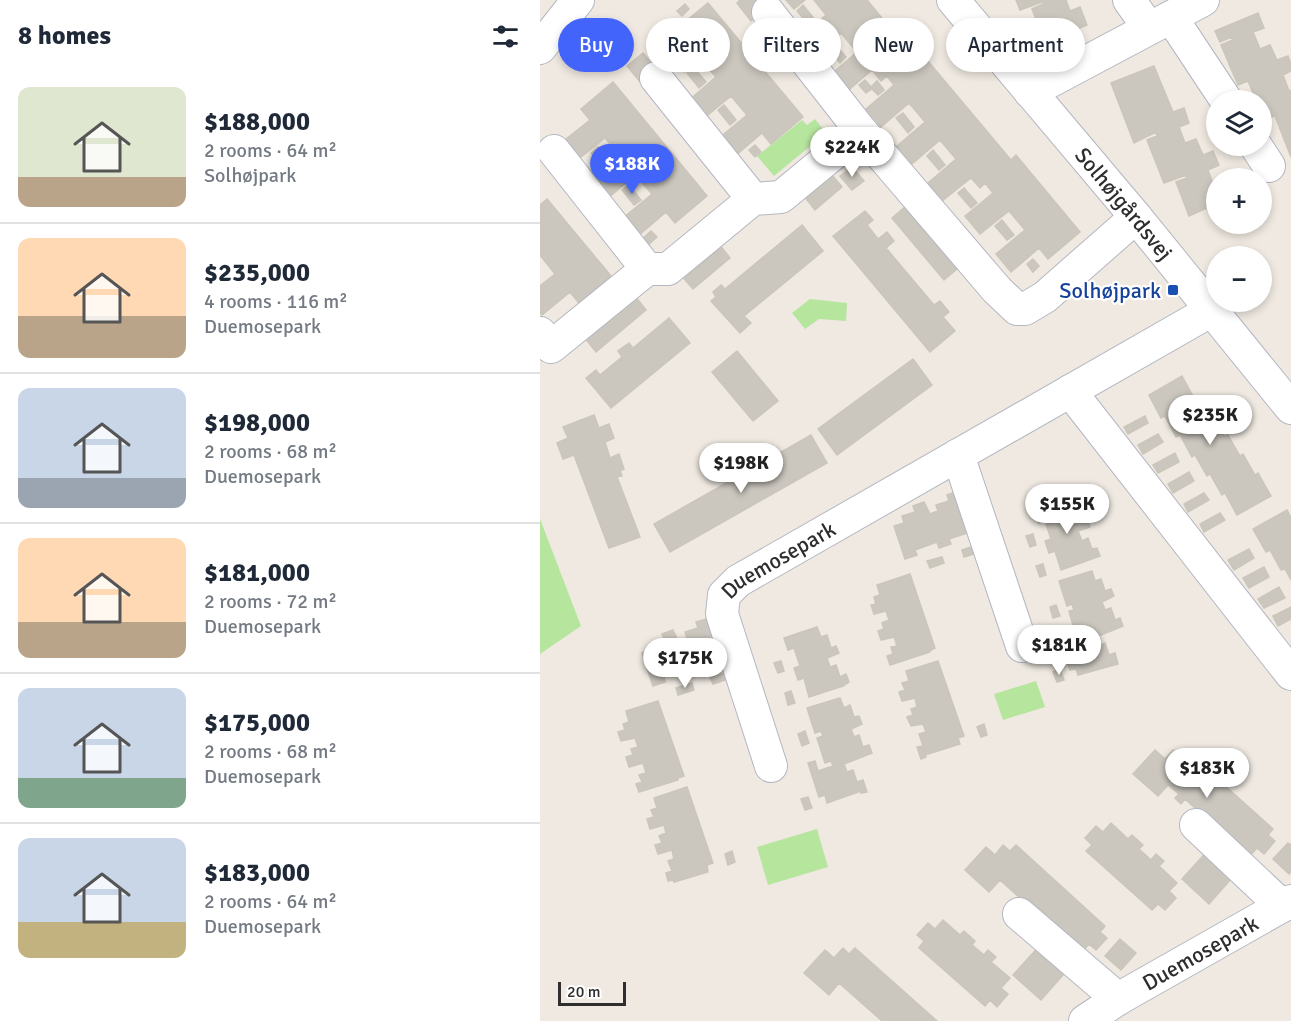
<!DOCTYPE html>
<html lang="en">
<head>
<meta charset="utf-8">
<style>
  body { margin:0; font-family:Signika,sans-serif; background:#f2f2f3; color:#1f2937; height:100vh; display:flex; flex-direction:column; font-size:22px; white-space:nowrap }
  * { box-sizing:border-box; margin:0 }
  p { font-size:20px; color:#747a83 }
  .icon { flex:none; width:33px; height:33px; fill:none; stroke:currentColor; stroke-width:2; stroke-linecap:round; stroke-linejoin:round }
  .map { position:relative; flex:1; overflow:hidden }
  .panel { display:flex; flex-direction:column; background:#fff; width:540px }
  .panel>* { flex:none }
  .banner { position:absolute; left:18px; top:18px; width:570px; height:54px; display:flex; gap:12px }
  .controls { position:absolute; left:666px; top:90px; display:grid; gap:12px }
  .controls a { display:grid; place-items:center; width:66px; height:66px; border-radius:50%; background:#fff; box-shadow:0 3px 9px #0003; font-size:30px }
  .scale { position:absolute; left:18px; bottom:15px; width:68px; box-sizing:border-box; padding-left:6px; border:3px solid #2e2e2e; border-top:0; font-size:16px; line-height:21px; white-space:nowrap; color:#2e2e2e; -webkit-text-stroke:4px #fff; paint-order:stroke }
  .price { position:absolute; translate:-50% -51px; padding:0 14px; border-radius:21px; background:#fff; color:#222; font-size:20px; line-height:39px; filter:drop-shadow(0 2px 3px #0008) }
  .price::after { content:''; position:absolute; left:50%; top:36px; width:18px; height:14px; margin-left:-9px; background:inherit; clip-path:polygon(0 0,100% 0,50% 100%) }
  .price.on { background:#4264fb; color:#fff }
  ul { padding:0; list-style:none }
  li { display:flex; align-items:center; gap:18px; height:150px; padding:0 18px }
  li+li { border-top:2px solid #e0e1e3 }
  li span { display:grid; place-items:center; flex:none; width:168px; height:120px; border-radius:12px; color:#555 }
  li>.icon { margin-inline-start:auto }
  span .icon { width:72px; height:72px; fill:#fffc; stroke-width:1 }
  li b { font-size:26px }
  h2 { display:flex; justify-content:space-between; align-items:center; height:72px; padding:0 18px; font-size:26px }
  .tag { padding:0 21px; border-radius:27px; background:#fff; box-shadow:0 3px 9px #0003; font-size:21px; line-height:54px }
  .tag.on { background:#4264fb; color:#fff }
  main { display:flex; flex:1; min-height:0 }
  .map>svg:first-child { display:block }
  .green { fill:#b6e59e }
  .building { fill:#cbc7bf; stroke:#cbc5ba; stroke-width:1.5 }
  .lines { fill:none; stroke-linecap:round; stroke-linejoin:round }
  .minor-casing { stroke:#b4b7c1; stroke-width:34 }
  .minor { stroke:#fff; stroke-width:32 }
  .transit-dot { fill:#1a4fb4; stroke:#fff; stroke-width:2 }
  .labels { text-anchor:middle; stroke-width:4.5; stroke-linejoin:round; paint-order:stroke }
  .street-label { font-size:22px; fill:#2e2e2e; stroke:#fff }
  .transit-label { font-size:22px; fill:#164399; stroke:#fff; text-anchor:end }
</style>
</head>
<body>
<main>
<section class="panel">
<h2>8 homes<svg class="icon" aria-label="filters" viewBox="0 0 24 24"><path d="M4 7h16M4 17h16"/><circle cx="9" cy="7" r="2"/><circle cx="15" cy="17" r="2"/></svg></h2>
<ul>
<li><span style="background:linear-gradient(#dfe7d0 75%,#b9a48a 0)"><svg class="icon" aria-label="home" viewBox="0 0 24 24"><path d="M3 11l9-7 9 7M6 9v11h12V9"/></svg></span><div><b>$188,000</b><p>2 rooms · 64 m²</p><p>Solhøjpark</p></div></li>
<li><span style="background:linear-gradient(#ffd9b3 65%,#b9a48a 0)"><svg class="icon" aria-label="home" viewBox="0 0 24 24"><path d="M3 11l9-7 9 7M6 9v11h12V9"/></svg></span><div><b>$235,000</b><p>4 rooms · 116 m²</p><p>Duemosepark</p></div></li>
<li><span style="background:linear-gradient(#c9d6e8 75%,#9aa5b1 0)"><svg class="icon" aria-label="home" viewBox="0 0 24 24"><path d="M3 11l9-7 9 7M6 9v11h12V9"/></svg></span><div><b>$198,000</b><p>2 rooms · 68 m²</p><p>Duemosepark</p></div></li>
<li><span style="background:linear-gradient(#ffd9b3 70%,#b9a48a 0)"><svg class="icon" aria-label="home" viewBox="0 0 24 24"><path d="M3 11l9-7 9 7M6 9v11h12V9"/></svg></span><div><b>$181,000</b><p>2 rooms · 72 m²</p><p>Duemosepark</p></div></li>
<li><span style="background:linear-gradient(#c9d6e8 75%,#7fa58c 0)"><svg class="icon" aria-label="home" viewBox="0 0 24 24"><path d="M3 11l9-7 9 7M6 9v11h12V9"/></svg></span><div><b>$175,000</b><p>2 rooms · 68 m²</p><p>Duemosepark</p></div></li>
<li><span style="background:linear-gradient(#c9d6e8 70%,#c2b280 0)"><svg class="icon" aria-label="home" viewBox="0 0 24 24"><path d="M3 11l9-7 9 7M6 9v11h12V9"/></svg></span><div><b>$183,000</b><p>2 rooms · 64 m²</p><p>Duemosepark</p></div></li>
</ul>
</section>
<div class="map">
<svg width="751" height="1021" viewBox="0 0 751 1021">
  <rect width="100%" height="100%" fill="#efe9e1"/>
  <path class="green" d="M275,119L286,133L234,176L217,156L262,120L267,125Z
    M270,299L307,303L306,321L279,319L265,329L252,313Z
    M0,519L41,626L0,654Z
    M496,681L505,707L463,720L454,694Z
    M277,829L288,867L228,885L217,847Z"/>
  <path class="building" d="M200,0H221L227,7L211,21L197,3Z
    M246,0H265L254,9Z
    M274,0H327L371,53L377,48L471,160L476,155L540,232L508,259L499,248L471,272L456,254L485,230L469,211L440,234L425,216L453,193L445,183L440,188L431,178L402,201L388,183L416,159L400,140L372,164L357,146L385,122L369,103L341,127L326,109L354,85L347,76L341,81L332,70L304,94L289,76L317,52L301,33L273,57L258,39L286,15Z
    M476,0H526L530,11L540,7L547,25L505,42L492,9L503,4L502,2L480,10Z
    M168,3L263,117L231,144L222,133L194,157L179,138L207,115L191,96L163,119L148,101L176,77L160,59L144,72L129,54L145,40L136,29Z
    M145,4L149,9L142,16L137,11Z
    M263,5L275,20L269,25L257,11Z
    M718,13L724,28L713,32L720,49L730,45L737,60L748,56L751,64V71L743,75L749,91L751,90V157L735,116L724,120L722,115V100H716L708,81L698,85L681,45L693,40L691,37L680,42L675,31Z
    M294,43L306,57L300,63L288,48Z
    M103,53L117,70L101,83L87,66Z
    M614,66L633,112L644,108L649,123L639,127L645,143L656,139L663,155L673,151L679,165L668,170L674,186H676V204L649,216L636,182L647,178L646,175L624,183L607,140L617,136L616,132L594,143L571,83Z
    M154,68L166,82L159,88L147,73Z
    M325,80L331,87L337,81L344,90L338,95L332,89L326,93L319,85Z
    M73,82L167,196L135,223L126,212L98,236L83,218L112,194L95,175L67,199L52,181L81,157L65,138L36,161L21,143L50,120L41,109Z
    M184,105L196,120L190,125L178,110Z
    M363,113L374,127L368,133L356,118Z
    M215,145L221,152L215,157L209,150Z
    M58,147L70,162L63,167L51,153Z
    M393,150L405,165L399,170L387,156Z
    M312,167L324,181L312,190L300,176Z
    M291,174L302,187L275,210L264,196Z
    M89,185L101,200L94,205L82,190Z
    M424,188L437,203L431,208L418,193Z
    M7,199L71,276L39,303L30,292L2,315L0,313V286L15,274L0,255V205Z
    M366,206L417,269L404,280L352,218Z
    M325,211L333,220L327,225L338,239L347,232L354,241L346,248L394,305L400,301L409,312L403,317L415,331L390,352L293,236Z
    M462,220L474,235L467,240L455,226Z
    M262,225L283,251L204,316L211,323L200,333L171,301L176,297L173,292L181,285L185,289Z
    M111,231L117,237L107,246L101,240Z
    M179,244L190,258L153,289L141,275Z
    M493,259L499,266L493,272L487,264Z
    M95,296L106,310L56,352L45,338Z
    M129,318L150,343L71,408L46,378L56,370L60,375L82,357L78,351L89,343L93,348Z
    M197,351L238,401L213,421L172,372Z
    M373,359L392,385L297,455L278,429Z
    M642,376L654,398L658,396L669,417L673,415L684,436L688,435L700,456L703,454L715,475L718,473L731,496L697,515L685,493L682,495L670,474L667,476L655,455L652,457L640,435L636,437L625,416L621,418L609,395Z
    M54,415L59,428L69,424L74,438L65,442L70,458L79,454L84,469L80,471L82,476L77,477L100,537L69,548L34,455L23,459L17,443L28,438L23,427Z
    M605,416L608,423L588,434L584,427Z
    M618,434L623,442L603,454L598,445Z
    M271,435L287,463L130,552L114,524Z
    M635,453L639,462L618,473L613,465Z
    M649,472L654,481L633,493L628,484Z
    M418,491L433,531L409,539L411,544L399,548L397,542L375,550L377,555L365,559L354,526L364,523L362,516L375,512L373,506L384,502L390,514L398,511L396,505L409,501L407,495Z
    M664,493L669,500L648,512L644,504Z
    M529,500L532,510L538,508L542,520L548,518L550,527L538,531L542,541L548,538L552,549L557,548L560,556L521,570L515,551L509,553L505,541L511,539L505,521L499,523L496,511Z
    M747,510L751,518V580L745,569L741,570L730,550L726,552L713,529Z
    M680,513L685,520L664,532L660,524Z
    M493,534L496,545L490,547L486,536Z
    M437,545L440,552L424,557L422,550Z
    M709,549L714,558L694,570L688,560Z
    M402,557L404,563L390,568L387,561Z
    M503,564L506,575L500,577L496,566Z
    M724,567L729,577L709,588L703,578Z
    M552,571L555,581L561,579L565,591L571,589L574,596L562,602L565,610L571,608L575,620L580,618L583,626L556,637L558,646L565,643L569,655L575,653L578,664L538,675L536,669L530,670L519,636L526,634L530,644L544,640L542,634L536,636L529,611L534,610L532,604L527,606L519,581Z
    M370,574L395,648L389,651L390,652L350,665L347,656L353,654L351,647L357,646L354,637L341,640L338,631L344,629L342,623L349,620L346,611L334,614L331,605L336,604L334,597L340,595L337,585Z
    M739,587L745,598L724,608L718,599Z
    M516,605L520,616L513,618L510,607Z
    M751,607V619L738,626L733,616Z
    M167,619L182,657L158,665L160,671L148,675L146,669L124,676L125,682L113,686L102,653L113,649L111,643L124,639L122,634L133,630L138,641L147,638L145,632L158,628L156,622Z
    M277,627L281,637L287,635L291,648L296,646L299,653L287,658L290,667L296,665L300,677L306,674L309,682L303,686L269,697L264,678L258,680L254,668L260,666L254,648L248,650L244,638Z
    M241,661L244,671L238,673L234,663Z
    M398,661L424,736L418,738L420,744L385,755L386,757L381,759L377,747L383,746L379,734L386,732L383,724L371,726L367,717L373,715L371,709L377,707L375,698L362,701L359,692L365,690L362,683L369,681L366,671Z
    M520,669L524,680L517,682L513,672Z
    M186,672L188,679L173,684L170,678Z
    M152,683L154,690L138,695L136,688Z
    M251,691L255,703L248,705L245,693Z
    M300,698L304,708L310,705L314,717L319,716L322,724L311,729L314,737L319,735L323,747L329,745L332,753L304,764L307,772L313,770L317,782L323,780L327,792L321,793V791L287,803L285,795L279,797L268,763L275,761L278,771L293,766L291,761L285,763L277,738L283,736L281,731L275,733L267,708Z
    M118,701L144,776L138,778V780L99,792L96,784L102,782L99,775L106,773L103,763L89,767L86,757L93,755L91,749L98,747L95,738L81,741L78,732L85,730L83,724L89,722L86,711Z
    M444,724L447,735L441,737L437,727Z
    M265,731L269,743L262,746L258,734Z
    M644,749L733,829L728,835L735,841L724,854L717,848L709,857L645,799L641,804L635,798L639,794L628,785L618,796L593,774L615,750L625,759L633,750L638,755Z
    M147,787L173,863L167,865L168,872L134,882L133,880L128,881L126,873L132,871L128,861L134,859L132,850L118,854L115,845L122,843L119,836L126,833L124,825L110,829L107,819L114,817L111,810L117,808L114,798Z
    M268,797L272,808L265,810L261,799Z
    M571,823L588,839L592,835L603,845L599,849L611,860L616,854L624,861L619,866L637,883L629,891L636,898L625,910L618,904L612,910L546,851L552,845L545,838L556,826L563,832Z
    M748,843L751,845V872L749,874L733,859Z
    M463,845L470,851L476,845L565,926L560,932L567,938L556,950L549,944L541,953L460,880L449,892L425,870L446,847L455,855Z
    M671,847L698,871L669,904L642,879Z
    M192,851L195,862L188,865L185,854Z
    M403,920L420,935L424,931L435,941L432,945L444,955L448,950L456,957L451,962L470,978L461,988L468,994L457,1007L450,1000L445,1006L379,948L384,941L377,935L388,923L395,929Z
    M580,939L596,953L581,970L565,956Z
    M503,942L530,967L501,1000L473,975Z
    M303,948L309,954L315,948L397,1021H342L299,983L289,995L264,973L285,950L294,958Z"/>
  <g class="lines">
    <defs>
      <g id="minor">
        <path id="s1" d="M413,0L596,217L751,408"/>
        <path d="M589,0L609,28"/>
        <path d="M228,12L321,131"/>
        <path d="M631,17L686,100"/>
        <path d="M0,48L38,0"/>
        <path d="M116,78L213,199"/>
        <path d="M490,92L663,0"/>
        <path d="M716,146L729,166"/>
        <path d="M14,151L107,269"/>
        <path d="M0,333L11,347L107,269H128L213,199L241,197L321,131L457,290L477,309H485L505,297L596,217"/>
        <path d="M530,391L751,674"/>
        <path d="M418,455L482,646"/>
        <path id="s2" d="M231,766L182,614L184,595L198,581L672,310"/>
        <path d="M656,825L742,906"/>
        <path d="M479,914L578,999"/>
        <path id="s3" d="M545,1021L578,999L751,901"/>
      </g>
    </defs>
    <use href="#minor" class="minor-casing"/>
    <use href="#minor" class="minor"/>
  </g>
  <rect class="transit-dot" x="627" y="284" width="12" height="12" rx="3"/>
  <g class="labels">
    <g class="street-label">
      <text dy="8" stroke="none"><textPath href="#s1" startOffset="266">Solhøjgårdsvej</textPath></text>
      <text dy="8" stroke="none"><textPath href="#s2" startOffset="244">Duemosepark</textPath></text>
      <text dy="8" stroke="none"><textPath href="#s3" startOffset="134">Duemosepark</textPath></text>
    </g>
    <g class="transit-label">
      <text x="621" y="298">Solhøjpark</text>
    </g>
  </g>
</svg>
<div class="controls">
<a><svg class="icon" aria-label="layers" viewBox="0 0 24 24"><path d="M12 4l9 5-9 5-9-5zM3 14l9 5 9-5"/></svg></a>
<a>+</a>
<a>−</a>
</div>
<div class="scale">20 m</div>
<b class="price" style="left:312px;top:178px">$224K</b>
<b class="price on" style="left:92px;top:195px">$188K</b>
<b class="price" style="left:670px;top:446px">$235K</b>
<b class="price" style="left:201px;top:494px">$198K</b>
<b class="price" style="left:527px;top:535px">$155K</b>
<b class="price" style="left:519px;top:676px">$181K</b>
<b class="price" style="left:145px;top:689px">$175K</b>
<b class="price" style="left:667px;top:799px">$183K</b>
<div class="banner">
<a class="tag on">Buy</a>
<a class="tag">Rent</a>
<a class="tag">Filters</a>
<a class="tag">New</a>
<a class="tag">Apartment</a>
</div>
</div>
</main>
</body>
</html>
